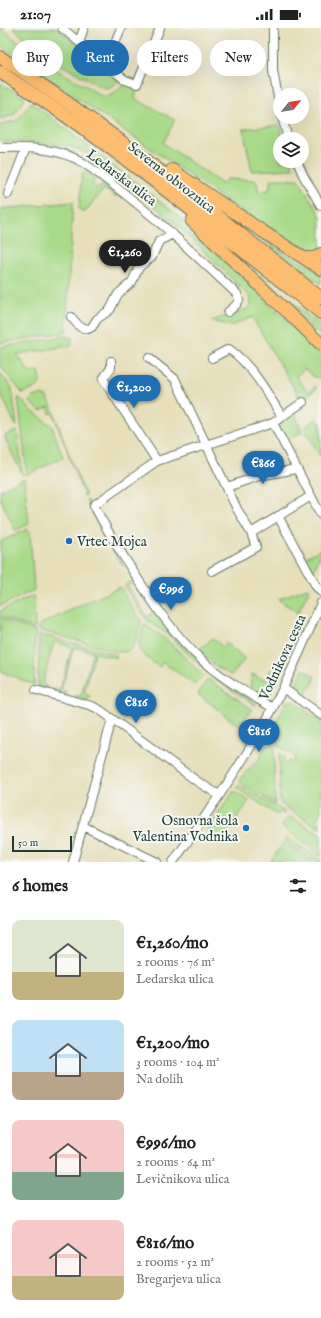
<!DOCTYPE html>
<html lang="en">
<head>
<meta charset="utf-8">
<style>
  body { margin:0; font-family:"IM FELL English",serif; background:#f6f6f6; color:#202124; height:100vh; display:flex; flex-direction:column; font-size:15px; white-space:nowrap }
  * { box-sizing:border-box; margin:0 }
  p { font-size:13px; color:#757577 }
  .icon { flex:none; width:22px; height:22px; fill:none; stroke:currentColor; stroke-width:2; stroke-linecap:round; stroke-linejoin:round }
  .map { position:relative; height:834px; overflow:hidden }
  .drawer { display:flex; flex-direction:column; background:#fff; flex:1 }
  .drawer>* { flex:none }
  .top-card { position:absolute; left:12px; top:12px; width:297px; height:36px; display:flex; gap:8px }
  .needle { width:26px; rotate:60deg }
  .tools { position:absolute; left:273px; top:60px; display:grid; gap:8px }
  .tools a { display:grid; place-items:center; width:36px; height:36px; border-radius:50%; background:#fff; box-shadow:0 4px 16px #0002; font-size:20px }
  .scale { position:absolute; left:12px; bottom:10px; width:60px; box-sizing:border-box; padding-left:4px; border:2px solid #1f3d34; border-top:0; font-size:11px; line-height:14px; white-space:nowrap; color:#1f3d34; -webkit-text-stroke:3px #f6f6f2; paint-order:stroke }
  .price { position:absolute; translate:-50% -34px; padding:0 9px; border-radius:14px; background:#1f6fb2; color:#fff; font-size:13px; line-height:26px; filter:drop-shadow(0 1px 2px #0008) }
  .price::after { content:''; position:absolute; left:50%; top:24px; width:12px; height:9px; margin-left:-6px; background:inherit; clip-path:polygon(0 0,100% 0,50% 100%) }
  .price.on { background:#222; color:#fff }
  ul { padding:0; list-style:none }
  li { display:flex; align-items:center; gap:12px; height:100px; padding:0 12px }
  li span { display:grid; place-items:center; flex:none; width:112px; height:80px; border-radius:8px; color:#555 }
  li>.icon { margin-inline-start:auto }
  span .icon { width:48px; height:48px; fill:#fffc; stroke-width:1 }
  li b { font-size:17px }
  h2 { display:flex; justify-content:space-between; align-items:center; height:48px; padding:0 12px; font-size:17px }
  .chip { padding:0 14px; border-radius:18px; background:#fff; box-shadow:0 4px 16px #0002; font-size:14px; line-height:36px }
  .chip.on { background:#1f6fb2; color:#fff }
  .status { display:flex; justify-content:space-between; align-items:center; height:28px; padding:0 20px; background:#fff; direction:ltr }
  .status svg { height:11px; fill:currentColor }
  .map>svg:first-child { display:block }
  .green { fill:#a8da89; stroke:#648c5e }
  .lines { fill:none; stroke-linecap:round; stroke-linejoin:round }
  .minor-casing { stroke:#657663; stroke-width:10 }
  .highway-casing { stroke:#657663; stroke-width:14 }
  .minor { stroke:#fff; stroke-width:8 }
  .highway { stroke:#fcbd6f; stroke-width:12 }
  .poi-dot { fill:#1f6fb2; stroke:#f6f6f2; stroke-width:1.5 }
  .labels { text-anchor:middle; stroke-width:4; stroke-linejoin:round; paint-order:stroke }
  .street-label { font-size:14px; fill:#1f3d34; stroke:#f6f6f2 }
  .poi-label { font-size:14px; fill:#1f3d34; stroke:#f6f6f2; text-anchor:start }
</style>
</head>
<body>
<div class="status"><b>21:07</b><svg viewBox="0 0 49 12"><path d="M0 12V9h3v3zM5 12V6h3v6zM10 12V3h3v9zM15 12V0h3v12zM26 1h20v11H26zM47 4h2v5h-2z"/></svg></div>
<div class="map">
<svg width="321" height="834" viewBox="0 0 321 834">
  <rect width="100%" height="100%" fill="#f6f6f2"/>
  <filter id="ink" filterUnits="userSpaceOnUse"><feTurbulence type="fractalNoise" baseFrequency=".025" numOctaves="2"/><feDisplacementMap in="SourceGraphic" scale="8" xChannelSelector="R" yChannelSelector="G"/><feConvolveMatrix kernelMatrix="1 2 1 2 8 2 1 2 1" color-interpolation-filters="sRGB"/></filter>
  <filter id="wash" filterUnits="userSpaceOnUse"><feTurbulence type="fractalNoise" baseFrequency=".012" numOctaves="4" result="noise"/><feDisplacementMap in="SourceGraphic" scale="16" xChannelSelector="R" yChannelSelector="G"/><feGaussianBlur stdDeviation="0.9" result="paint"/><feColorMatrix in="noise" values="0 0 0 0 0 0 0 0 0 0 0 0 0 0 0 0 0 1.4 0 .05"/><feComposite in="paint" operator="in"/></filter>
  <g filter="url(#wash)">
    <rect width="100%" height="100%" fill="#e6dfba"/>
    <path class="green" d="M0,0H3L6,4L49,38L86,58L101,68L112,67L126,55L137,60L135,71L175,92L163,115L222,156L227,151L256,152L259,164L269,162L271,151H298L321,188V222L316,226L301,224L0,17Z
      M13,0H57L119,52L109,60L102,59L54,33Z
      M0,55L25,70L14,87L0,91Z
      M31,74L176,186L321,326V350L314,349L305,341L296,348L308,364L316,358V361L301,372L252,289L232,298L211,293L250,280L251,270L191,210L149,173L87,125C70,116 53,116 35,115C23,114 12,113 0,113V97L18,92Z
      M279,97L283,111H280V133H291L293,141L252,143L243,101Z
      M83,144L87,145L95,151L92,156L98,161L102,156L118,167L116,169L104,161L84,185L79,181L82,146Z
      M73,174L66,304L0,315V181Z
      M263,211L321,246V256Z
      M259,247L321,298V308L258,249Z
      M67,308V310L72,309L71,318L17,326L30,345L39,343C44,359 35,361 22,365L0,337V319Z
      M0,345L12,360L17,398H16L0,364Z
      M42,367L47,369L50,374L75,443L86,467L84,468L53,385L50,386L49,379L40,383L29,373L33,369Z
      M18,370H20L31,382L52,398L63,429L27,447Z
      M291,386L296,388L302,404L286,412L277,395Z
      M316,391L321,395V428H320L304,400Z
      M16,403H17L23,448L5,410L6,407Z
      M24,450L29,496L16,502H15L0,470V462Z
      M87,471L95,487L124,537L123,538L106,512L86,472Z
      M27,501L30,504L34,562L0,578V514Z
      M321,521V525L313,545L304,530Z
      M129,554L133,555L128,559L147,589L153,585L156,586L173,607L225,655L256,675L255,677L211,648L171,609L147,592L125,560L126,556Z
      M120,559L141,593C137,607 137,626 118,624L39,602V597Z
      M307,560L309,562L298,585L278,571Z
      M32,568L34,569L35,601L0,588V583Z
      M0,590L35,603L34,657L0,643Z
      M144,596L168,613L204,648L195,657L163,634L159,639C136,621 136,626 144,596Z
      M39,606L117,627L116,630L95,625L84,665L90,668L87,673L75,668L77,667L81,668L93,624L74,619L61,662L67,665V667L54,663V662L56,661L60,662L72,619L54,614L42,657L46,658L47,660H38Z
      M212,610L223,619L226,615L245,631L231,647L217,639L199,623Z
      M271,641L279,648L270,667C262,671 256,665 250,661L252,646L265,652Z
      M303,641L315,649L314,654L303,670L293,663Z
      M208,651L252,681L239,698L198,666Z
      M287,673H293L321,694V784L316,792L321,796V801L282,777L280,773L279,726L285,730L283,733L286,736L289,732L291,734L294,733L295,730L293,727L278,718L276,698L278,690Z
      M273,706L275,720L274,721L275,776L240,754C242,745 251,740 256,734C261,729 263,723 267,717L270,719L273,713L270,712Z
      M239,757L285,784L284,786L280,784L277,787L237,760Z
      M234,763L249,773L222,812L207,802Z
      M288,789H291L321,807V829L282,798Z
      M287,809L321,833V834H315L285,813Z
      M284,814L287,817L312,834H270Z"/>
  </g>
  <g filter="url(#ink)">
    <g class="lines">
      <defs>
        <path id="minor" d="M62,0L125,52L137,56L160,0
          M273,0V43L280,80
          M79,14L84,0
          M106,36L121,0
          M282,89L288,111
          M0,120C23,119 51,120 72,129C85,134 97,145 108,153C154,187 195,227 237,266L239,272L236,277L228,284
          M297,133L303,147L321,178
          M8,166L26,120
          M71,289L80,299L88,301L92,299L97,291L110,282L118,266L132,254L139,239L152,229L159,213L173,206
          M149,330L175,351L237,481L251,505L311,468
          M212,330L229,321C252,337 268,366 282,389
          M111,333V340L103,351L157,433
          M273,395L321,487
          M227,459L259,448L296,441
          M278,488L316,558L321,564
          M212,543L256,519L251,505
          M283,660L321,687
          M36,662L92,678L100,682L198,754L219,767
          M273,680C249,666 226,653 205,635C173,607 151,572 129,537C116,517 104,497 94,477L157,433L273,395L303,374
          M83,798L157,834
          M73,834L112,691
          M173,834C206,788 239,741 267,691C288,654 304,614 321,575"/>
        <path id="highway" d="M0,29C113,102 216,186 321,270
          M0,44C113,116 216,202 321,285
          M172,142L262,203L321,241
          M192,193L321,316
          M304,230H315L321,226"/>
      </defs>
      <use href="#minor" class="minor-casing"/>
      <use href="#highway" class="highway-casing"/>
      <use href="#minor" class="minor"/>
      <use href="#highway" class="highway"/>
    </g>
  </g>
  <g class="poi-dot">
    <circle cx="69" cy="513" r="4"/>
    <circle cx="246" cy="800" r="4"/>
  </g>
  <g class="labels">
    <g class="street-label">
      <text transform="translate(122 149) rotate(37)" y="5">Ledarska ulica</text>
      <text transform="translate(172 149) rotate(38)" y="5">Severna obvoznica</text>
      <text transform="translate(282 629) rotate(-65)" y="5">Vodnikova cesta</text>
    </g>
    <g class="poi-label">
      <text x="77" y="518">Vrtec Mojca</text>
      <text x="238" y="797" text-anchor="end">Osnovna šola<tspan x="238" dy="16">Valentina Vodnika</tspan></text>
    </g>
  </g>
</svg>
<div class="tools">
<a><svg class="needle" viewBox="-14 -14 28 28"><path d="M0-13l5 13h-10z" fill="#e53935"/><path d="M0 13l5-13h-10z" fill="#757577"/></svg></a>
<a><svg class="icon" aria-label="layers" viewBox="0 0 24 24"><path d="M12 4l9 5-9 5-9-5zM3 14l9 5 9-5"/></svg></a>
</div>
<div class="scale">50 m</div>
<b class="price on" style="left:125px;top:246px">€1,260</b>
<b class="price" style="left:134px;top:381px">€1,200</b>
<b class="price" style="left:263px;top:457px">€866</b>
<b class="price" style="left:171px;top:583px">€996</b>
<b class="price" style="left:136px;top:696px">€816</b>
<b class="price" style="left:259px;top:725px">€816</b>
<div class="top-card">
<a class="chip">Buy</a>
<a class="chip on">Rent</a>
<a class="chip">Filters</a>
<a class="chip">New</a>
</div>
</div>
<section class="drawer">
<h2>6 homes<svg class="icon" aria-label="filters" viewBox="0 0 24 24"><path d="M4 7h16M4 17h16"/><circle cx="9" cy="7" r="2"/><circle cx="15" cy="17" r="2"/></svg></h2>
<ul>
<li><span style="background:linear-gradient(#dfe7d0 65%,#c2b280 0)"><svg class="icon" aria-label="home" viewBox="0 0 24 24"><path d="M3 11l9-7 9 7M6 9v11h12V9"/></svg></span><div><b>€1,260/mo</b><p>2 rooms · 76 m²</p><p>Ledarska ulica</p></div></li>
<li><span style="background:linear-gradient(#bfe0f5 65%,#b9a48a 0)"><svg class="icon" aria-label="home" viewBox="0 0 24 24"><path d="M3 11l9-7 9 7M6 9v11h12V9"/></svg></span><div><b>€1,200/mo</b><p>3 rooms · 104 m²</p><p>Na dolih</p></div></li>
<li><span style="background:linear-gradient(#f6c9c9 65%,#7fa58c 0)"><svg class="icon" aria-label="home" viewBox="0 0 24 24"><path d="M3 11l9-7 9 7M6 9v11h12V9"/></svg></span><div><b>€996/mo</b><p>2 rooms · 64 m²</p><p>Levičnikova ulica</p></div></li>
<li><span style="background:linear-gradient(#f6c9c9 70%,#c2b280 0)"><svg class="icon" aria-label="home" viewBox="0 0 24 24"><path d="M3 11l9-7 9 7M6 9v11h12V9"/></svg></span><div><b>€816/mo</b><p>2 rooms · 52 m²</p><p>Bregarjeva ulica</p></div></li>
</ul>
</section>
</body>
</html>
